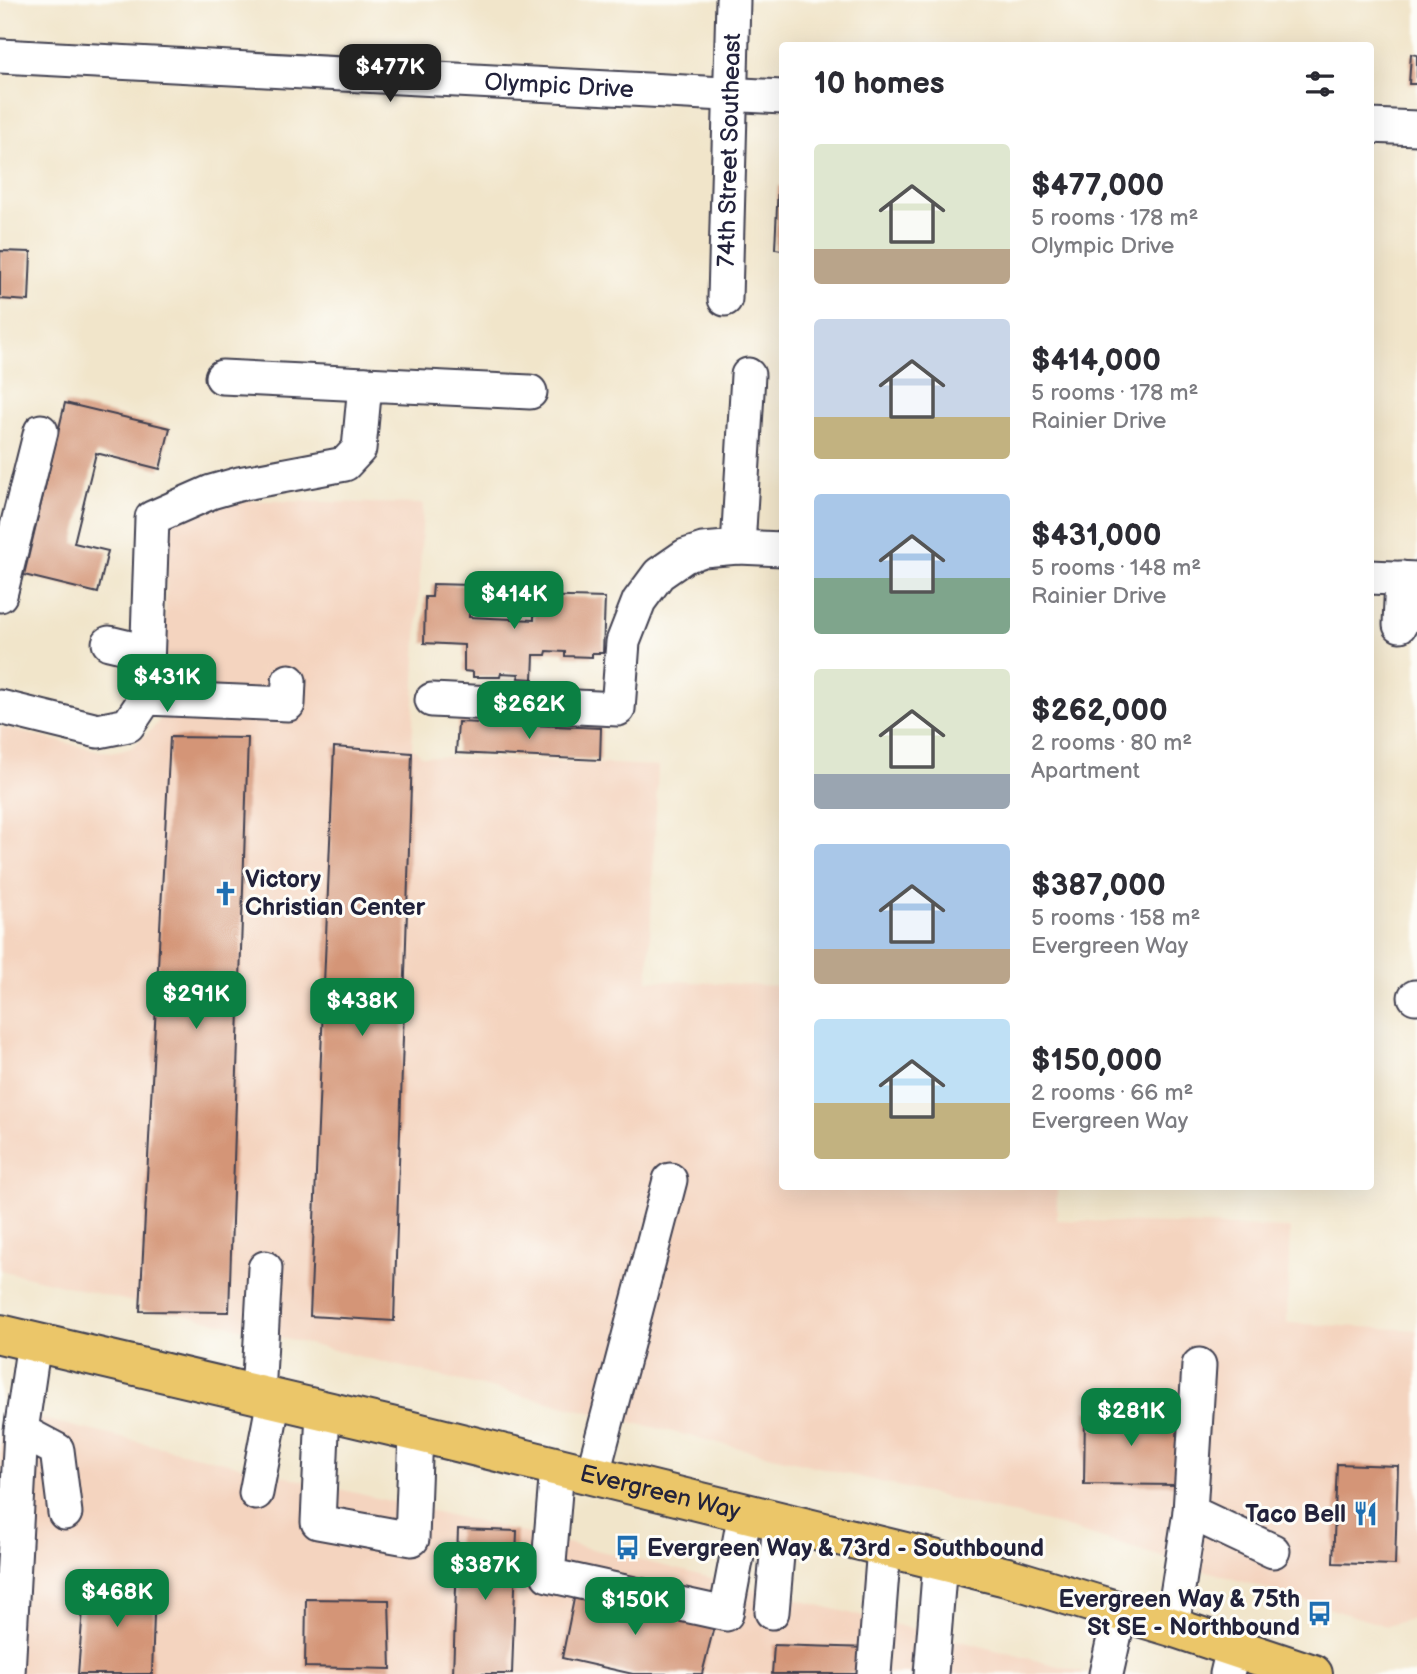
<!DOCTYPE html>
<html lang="en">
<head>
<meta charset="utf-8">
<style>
  body { margin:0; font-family:"Balsamiq Sans",sans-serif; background:#f2f2f3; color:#2b2b33; height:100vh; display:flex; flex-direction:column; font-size:26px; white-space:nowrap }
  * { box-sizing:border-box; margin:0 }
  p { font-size:23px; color:#7c7c81 }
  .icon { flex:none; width:38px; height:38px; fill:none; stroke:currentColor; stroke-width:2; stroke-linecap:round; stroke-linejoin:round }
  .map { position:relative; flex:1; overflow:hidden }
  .sheet { position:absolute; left:779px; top:42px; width:595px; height:1148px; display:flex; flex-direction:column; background:#fff; border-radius:7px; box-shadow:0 7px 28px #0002 }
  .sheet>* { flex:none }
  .price { position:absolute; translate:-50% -60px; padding:0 16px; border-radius:14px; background:#0b8043; color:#fff; font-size:23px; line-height:46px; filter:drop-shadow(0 2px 4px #0008) }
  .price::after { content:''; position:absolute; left:50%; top:42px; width:21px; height:16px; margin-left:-10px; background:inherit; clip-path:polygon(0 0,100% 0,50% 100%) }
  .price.selected { background:#222; color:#fff }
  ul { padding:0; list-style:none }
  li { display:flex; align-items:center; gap:21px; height:175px; padding:0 35px }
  li span { display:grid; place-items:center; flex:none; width:196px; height:140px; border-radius:7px; color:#555 }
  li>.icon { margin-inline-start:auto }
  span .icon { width:84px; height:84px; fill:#fffc; stroke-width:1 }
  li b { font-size:30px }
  h2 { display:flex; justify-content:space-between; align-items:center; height:84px; padding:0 35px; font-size:30px }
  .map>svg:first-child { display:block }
  .built { fill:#f4d4bf }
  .building { fill:#d49577 }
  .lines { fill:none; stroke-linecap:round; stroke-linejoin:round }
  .minor-casing { stroke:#413f50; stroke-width:37 }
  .major-casing { stroke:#413f50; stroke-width:42 }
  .minor { stroke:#fff; stroke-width:33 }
  .major { stroke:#ebc669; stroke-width:38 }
  .labels { text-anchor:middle; stroke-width:6; stroke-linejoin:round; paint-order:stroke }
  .street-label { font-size:24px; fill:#22223b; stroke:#fdfcf7 }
  .poi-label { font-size:24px; font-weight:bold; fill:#22223b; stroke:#fdfcf7; text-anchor:start }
</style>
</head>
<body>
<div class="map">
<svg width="1417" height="1674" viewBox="0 0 1417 1674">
  <rect width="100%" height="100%" fill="#fdfcf7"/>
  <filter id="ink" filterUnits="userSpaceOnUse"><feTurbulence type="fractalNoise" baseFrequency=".0143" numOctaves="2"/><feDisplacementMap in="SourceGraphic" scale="14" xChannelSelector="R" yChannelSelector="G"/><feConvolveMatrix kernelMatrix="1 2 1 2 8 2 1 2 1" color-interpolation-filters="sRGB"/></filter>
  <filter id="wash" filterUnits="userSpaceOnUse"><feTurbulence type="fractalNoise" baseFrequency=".00686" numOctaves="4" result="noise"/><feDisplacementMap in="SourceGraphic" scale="28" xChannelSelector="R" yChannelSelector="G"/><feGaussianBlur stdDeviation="1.57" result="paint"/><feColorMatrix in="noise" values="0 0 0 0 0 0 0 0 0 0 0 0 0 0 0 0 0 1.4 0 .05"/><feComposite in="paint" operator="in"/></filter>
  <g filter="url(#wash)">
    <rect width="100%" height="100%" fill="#f1e5ca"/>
    <path class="built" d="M170,499L423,504L412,747L422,756L658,766L648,980L782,986V1186L1057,1187V1220L1290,1228L1287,1323L1417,1330V1617L1386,1626L1051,1523L0,1270V727L101,751L116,752L131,748L155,726L161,718Z
      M0,1409L668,1567L1090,1674H0Z"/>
    <g id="blocks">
      <path class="building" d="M1411,54L1417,55V84H1409Z
        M778,186H782V250L775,249Z
        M0,251L31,252L29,301L0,299Z
        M65,403L170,428L160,469L96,453L74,543L108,551L98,593L24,575Z
        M433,584L470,585L469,617L534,620V596L605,598L603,653H592V657L565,656V652L547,651L546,655H534L533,679L518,678L519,674L501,673L500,677H473V672L464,671V645L424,643L425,597H432Z
        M458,722L601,728L600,760L456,753Z
        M170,737L248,738L229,1312L140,1311Z
        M334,747L412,753L394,1321L310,1316Z
        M1085,1411L1178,1412L1177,1485L1084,1484Z
        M1337,1464L1398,1466L1395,1565L1333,1563Z
        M458,1529L517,1531L512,1674H453Z
        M85,1582L155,1585L152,1674H78Z
        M576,1589L715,1623L702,1674H633L562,1658Z
        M306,1599L389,1600L391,1669L305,1667Z
        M774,1645L869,1648L868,1674H772Z"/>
    </g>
  </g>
  <g filter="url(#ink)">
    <use href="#blocks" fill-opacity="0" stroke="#413f50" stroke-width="2"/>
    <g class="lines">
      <defs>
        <g id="minor">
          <path id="s1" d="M0,56L782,97"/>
          <path d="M1370,126L1417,128"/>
          <path id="s2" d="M725,299L733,0"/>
          <path d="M222,377L365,384"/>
          <path d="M738,547L748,375"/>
          <path d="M1370,577L1417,579"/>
          <path d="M0,595L41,431"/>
          <path d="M1400,625L1402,578"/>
          <path d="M109,643L147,652"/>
          <path d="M146,698L288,704L289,681"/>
          <path d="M432,700L618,709L623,642L639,601L659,574L685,556L703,550L738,547L782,549"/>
          <path d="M0,707L98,731L128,725L146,698L152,518L211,492L239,484L345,464L359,449L365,384L530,392"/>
          <path d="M1415,997H1417"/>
          <path d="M34,1342L21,1431L57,1450L65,1513"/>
          <path d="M258,1395L265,1268"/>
          <path d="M323,1410L318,1522L412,1539L416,1432"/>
          <path d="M557,1468L548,1575L726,1614L745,1513"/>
          <path d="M592,1477L670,1180"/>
          <path d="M256,1493L274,1399"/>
          <path d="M1190,1512L1199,1365"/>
          <path d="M772,1612L780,1521"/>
          <path d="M1172,1627L1190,1512L1273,1551"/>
          <path d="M8,1674L21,1431"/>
          <path d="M874,1674L884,1547"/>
          <path d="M931,1674L940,1562"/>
          <path d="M1106,1674L1120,1611"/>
          <path d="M1227,1674L1233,1649"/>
        </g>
        <g id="major">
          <path id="s3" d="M0,1334L416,1432L1007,1577L1172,1627L1313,1674"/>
        </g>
      </defs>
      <use href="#minor" class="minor-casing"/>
      <use href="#major" class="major-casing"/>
      <use href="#minor" class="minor"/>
      <use href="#major" class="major"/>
    </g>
  </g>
  <defs>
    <symbol id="church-bare" viewBox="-9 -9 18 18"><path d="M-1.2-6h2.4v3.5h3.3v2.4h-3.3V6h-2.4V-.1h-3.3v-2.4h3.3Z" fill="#1f6fb2" stroke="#fdfcf7" stroke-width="2.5" paint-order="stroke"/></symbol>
    <symbol id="restaurant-bare" viewBox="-9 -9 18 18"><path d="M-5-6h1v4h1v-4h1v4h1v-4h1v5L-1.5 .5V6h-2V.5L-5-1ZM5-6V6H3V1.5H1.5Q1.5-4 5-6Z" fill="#1f6fb2" stroke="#fdfcf7" stroke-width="2.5" paint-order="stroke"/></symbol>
    <symbol id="bus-bare" viewBox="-9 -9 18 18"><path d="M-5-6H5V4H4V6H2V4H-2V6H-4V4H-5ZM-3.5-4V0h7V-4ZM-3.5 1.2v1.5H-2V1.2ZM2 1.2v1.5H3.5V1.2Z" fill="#1f6fb2" stroke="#fdfcf7" stroke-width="2.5" paint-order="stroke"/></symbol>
  </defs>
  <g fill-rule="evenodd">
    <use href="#church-bare" x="208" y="876" width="35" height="35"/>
    <use href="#restaurant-bare" x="1348" y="1496" width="35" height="35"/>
    <use href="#bus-bare" x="610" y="1530" width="35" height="35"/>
    <use href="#bus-bare" x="1302" y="1596" width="35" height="35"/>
  </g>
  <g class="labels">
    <g class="street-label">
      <text dy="8" stroke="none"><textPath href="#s1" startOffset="560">Olympic Drive</textPath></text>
      <text dy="8" stroke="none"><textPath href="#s2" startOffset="149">74th Street Southeast</textPath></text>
      <text dy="8" stroke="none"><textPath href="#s3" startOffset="679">Evergreen Way</textPath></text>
    </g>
    <g class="poi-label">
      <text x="245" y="887">Victory<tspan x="245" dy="28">Christian Center</tspan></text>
      <text x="1346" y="1522" text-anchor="end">Taco Bell</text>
      <text x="647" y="1556">Evergreen Way &amp; 73rd - Southbound</text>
      <text x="1300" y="1607" text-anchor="end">Evergreen Way &amp; 75th<tspan x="1300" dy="28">St SE - Northbound</tspan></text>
    </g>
  </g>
</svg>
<b class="price selected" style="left:390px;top:104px">$477K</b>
<b class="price" style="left:514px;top:631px">$414K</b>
<b class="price" style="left:167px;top:714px">$431K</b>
<b class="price" style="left:529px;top:741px">$262K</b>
<b class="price" style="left:196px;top:1031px">$291K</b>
<b class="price" style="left:362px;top:1038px">$438K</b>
<b class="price" style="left:1131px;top:1448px">$281K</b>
<b class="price" style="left:485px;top:1602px">$387K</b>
<b class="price" style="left:117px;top:1629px">$468K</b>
<b class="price" style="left:635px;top:1637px">$150K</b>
<section class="sheet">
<h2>10 homes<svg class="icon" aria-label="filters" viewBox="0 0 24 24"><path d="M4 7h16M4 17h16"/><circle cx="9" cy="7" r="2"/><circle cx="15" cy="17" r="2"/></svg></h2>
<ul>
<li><span style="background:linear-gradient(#dfe7d0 75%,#b9a48a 0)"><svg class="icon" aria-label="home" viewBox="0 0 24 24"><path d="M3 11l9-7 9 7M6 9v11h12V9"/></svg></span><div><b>$477,000</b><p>5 rooms · 178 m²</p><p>Olympic Drive</p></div></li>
<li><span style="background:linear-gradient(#c9d6e8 70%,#c2b280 0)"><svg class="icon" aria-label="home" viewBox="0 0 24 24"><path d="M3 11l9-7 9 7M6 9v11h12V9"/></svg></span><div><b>$414,000</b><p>5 rooms · 178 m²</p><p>Rainier Drive</p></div></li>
<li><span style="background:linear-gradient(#a9c7e8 60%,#7fa58c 0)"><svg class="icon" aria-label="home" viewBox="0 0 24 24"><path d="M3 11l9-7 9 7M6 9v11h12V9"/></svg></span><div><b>$431,000</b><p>5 rooms · 148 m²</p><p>Rainier Drive</p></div></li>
<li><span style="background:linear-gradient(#dfe7d0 75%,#9aa5b1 0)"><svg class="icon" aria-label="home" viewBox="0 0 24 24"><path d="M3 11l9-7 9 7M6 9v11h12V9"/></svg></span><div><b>$262,000</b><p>2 rooms · 80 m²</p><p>Apartment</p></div></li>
<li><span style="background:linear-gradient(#a9c7e8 75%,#b9a48a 0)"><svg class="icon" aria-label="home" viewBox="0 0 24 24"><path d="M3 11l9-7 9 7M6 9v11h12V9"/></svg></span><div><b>$387,000</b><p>5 rooms · 158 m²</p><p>Evergreen Way</p></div></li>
<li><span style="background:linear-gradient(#bfe0f5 60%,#c2b280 0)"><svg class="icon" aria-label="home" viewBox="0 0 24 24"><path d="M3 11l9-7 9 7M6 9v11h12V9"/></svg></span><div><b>$150,000</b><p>2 rooms · 66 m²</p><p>Evergreen Way</p></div></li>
</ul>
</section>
</div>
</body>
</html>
